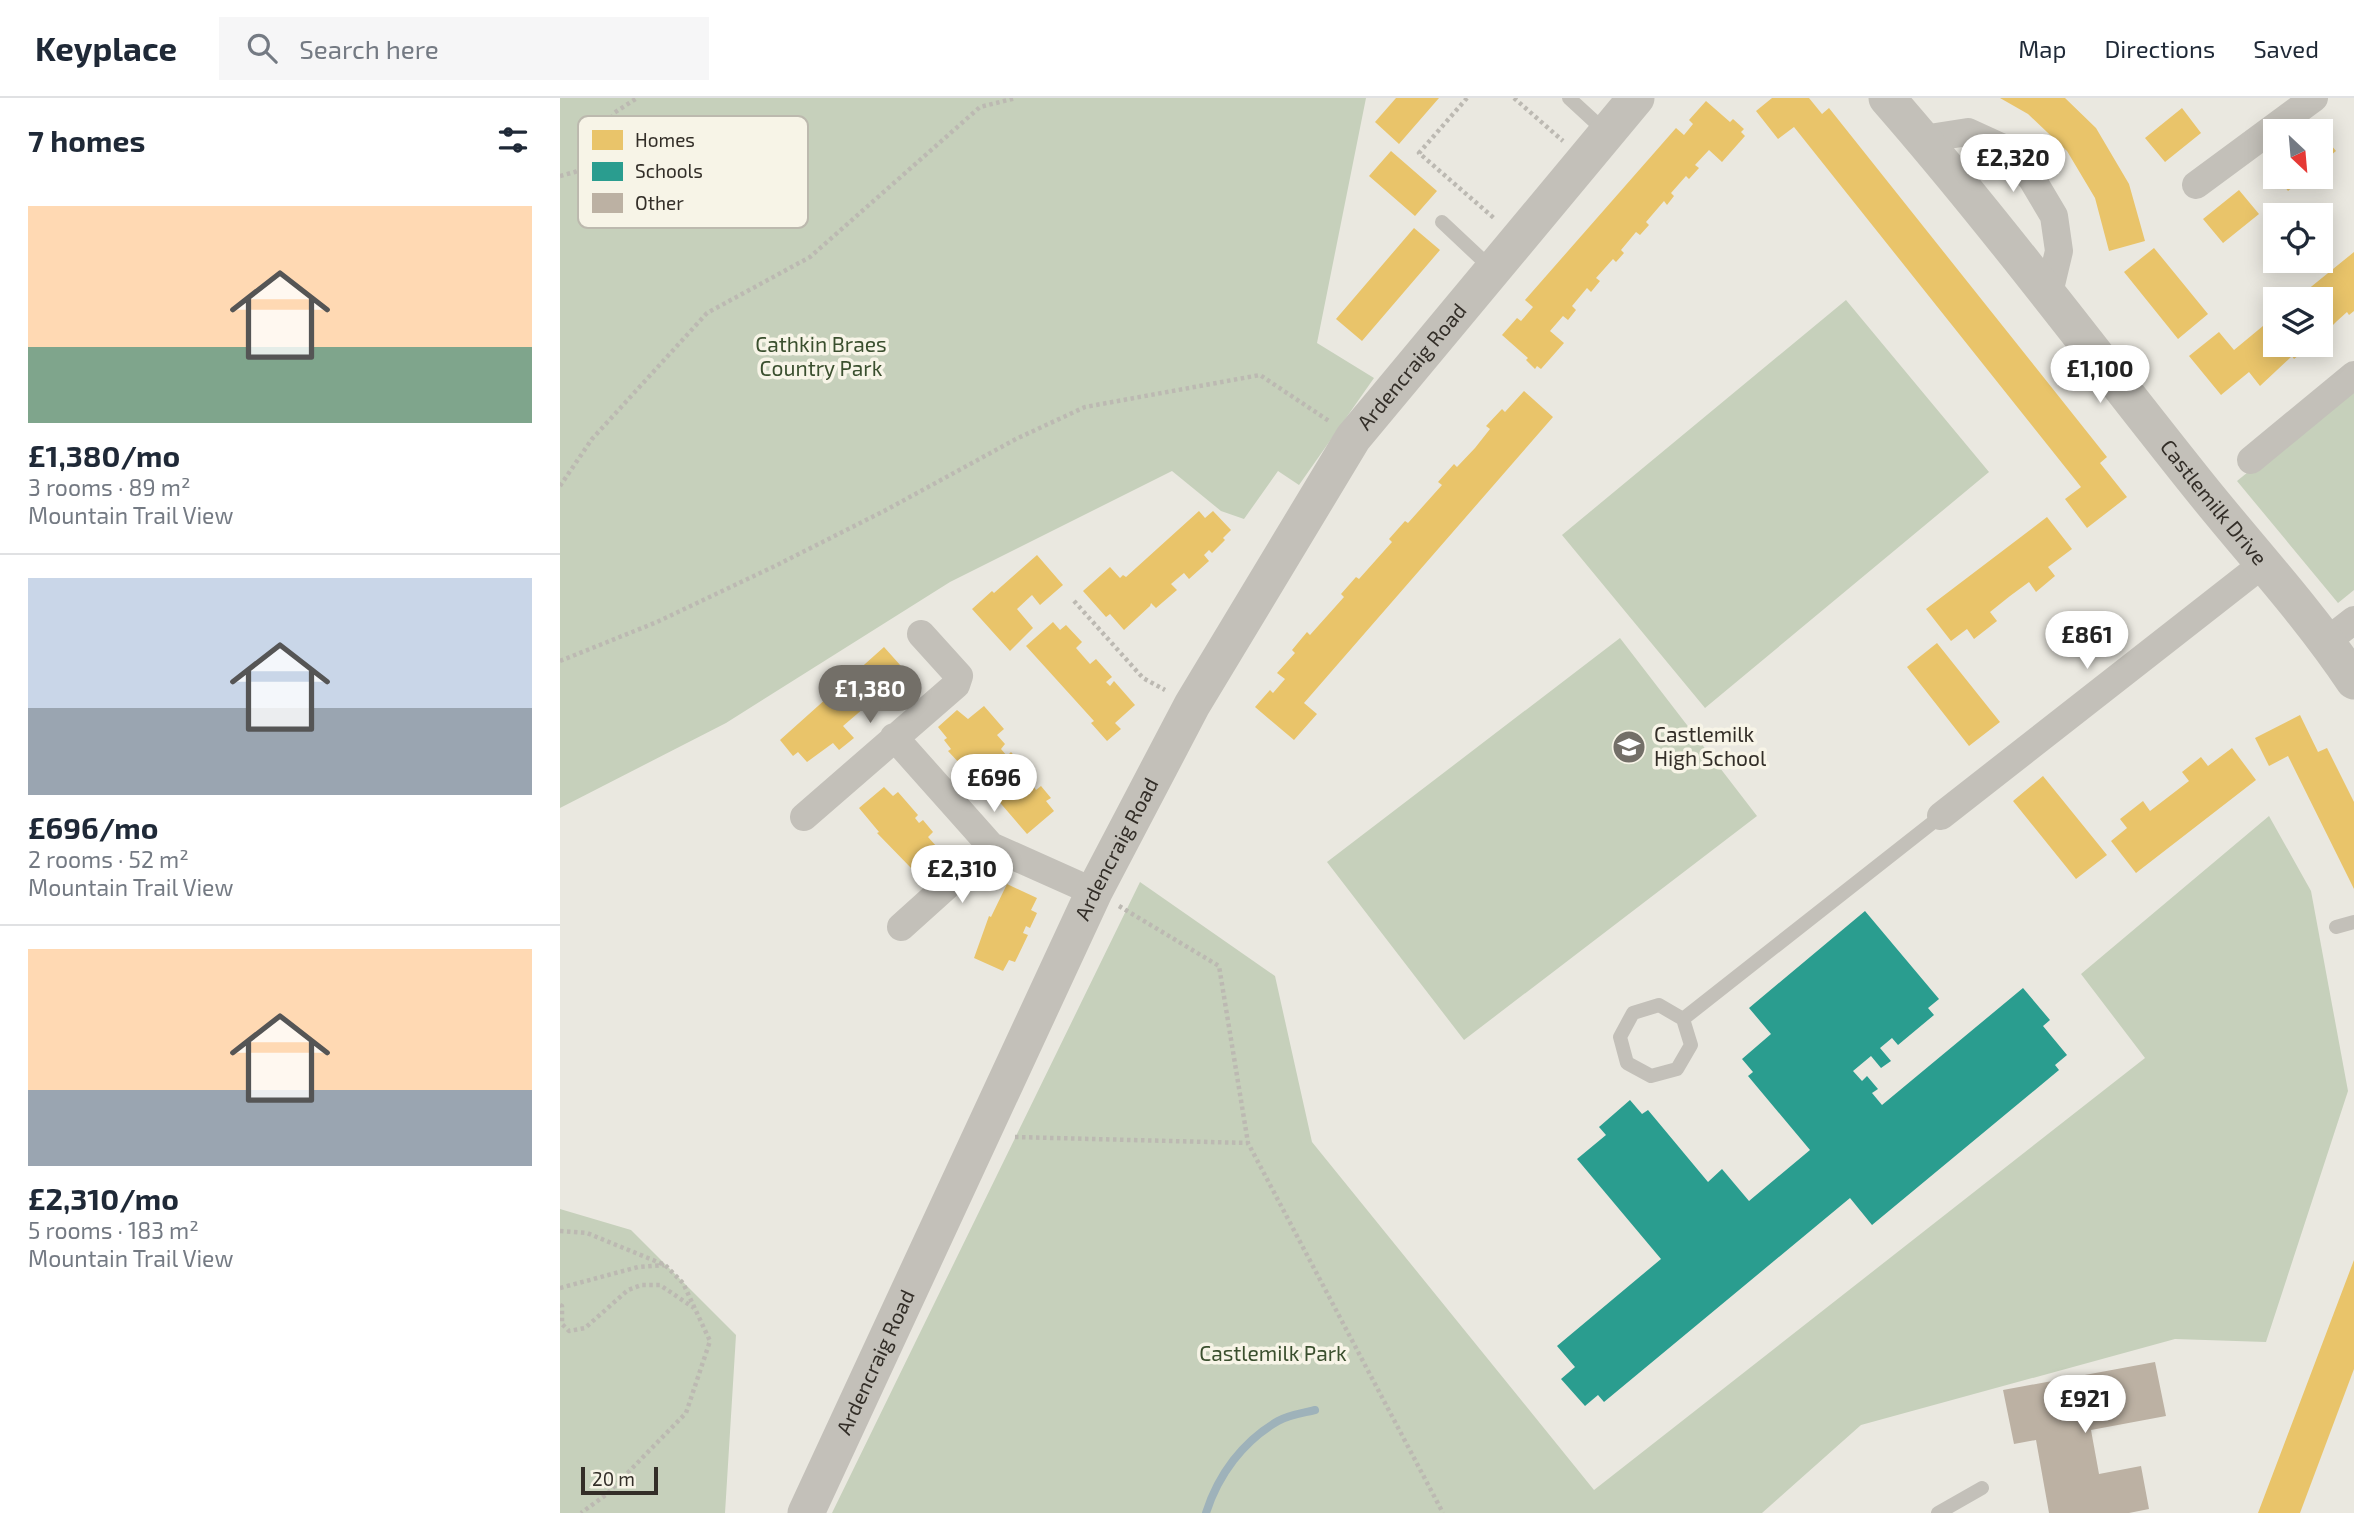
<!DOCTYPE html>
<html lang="en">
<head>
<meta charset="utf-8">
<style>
  body { margin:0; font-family:"Exo 2",sans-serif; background:#f6f6f7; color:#1f2937; height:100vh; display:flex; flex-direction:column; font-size:26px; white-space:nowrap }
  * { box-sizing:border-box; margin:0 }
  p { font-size:23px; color:#747a83 }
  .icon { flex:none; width:38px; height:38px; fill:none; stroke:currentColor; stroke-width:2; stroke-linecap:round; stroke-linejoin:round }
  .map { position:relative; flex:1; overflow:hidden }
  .sheet { display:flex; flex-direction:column; background:#fff; width:560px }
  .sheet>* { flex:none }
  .needle { width:46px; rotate:154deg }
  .buttons { position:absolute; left:1703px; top:21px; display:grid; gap:14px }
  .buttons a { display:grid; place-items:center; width:70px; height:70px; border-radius:0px; background:#fff; box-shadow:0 4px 18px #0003; font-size:35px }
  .scale { position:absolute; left:21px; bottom:18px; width:77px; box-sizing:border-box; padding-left:7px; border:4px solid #332e28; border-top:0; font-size:19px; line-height:24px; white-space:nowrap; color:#332e28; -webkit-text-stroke:5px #f7f4e7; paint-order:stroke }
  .price { position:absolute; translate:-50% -60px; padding:0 16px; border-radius:24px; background:#fff; color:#222; font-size:23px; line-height:46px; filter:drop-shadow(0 2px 4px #0008) }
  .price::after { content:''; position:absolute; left:50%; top:42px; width:21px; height:16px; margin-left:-10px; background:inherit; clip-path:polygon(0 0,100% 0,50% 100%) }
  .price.active { background:#736f68; color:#fff }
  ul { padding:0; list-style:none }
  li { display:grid; align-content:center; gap:14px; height:371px; padding:0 28px }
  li+li { border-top:2px solid #e0e1e3 }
  li span { display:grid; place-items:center; height:217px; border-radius:0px; color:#555 }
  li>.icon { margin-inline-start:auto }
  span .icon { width:126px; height:126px; fill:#fffc; stroke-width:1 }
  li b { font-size:30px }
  h2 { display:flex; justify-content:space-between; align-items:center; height:84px; padding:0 28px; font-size:30px }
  header { display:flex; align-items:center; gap:42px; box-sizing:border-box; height:98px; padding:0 35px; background:#fff; border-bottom:2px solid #e0e1e3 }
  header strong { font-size:33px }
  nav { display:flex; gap:38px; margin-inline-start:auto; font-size:24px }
  .search { width:490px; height:63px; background:#f6f6f7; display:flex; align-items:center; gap:18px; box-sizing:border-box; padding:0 24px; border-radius:0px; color:#747a83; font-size:26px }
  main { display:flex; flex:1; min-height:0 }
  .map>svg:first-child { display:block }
  .green { fill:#c6d0bb }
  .homes { fill:#e9c46a }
  .schools { fill:#2a9d8f }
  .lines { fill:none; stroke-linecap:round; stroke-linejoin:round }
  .stream { stroke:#9eb2ba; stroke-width:8 }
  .building { fill:#bcb1a3 }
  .path { stroke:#bcb9b2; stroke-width:4.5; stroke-dasharray:3.5 3.5; stroke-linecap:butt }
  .service { stroke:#c3c0b9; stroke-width:14 }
  .minor { stroke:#c3c0b9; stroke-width:28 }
  .tertiary { stroke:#c3c0b9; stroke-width:37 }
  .labels { text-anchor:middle; stroke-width:7; stroke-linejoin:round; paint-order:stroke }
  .park-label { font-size:21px; fill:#3a4f2e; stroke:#f7f4e7 }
  .street-label { font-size:21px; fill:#332e28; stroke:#f7f4e7 }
  .poi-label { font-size:21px; fill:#332e28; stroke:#f7f4e7; text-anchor:start }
  .key { fill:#f7f4e7; stroke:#bcb9ae; stroke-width:2 }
  .key-label { font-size:19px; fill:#332e28 }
</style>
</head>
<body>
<header>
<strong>Keyplace</strong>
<div class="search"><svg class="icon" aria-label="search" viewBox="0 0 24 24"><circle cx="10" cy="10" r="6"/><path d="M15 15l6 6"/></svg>Search here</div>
<nav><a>Map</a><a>Directions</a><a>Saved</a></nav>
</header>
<main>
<section class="sheet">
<h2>7 homes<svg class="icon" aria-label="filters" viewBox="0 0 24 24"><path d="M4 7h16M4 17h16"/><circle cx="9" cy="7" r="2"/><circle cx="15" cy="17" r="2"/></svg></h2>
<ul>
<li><span style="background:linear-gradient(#ffd9b3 65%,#7fa58c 0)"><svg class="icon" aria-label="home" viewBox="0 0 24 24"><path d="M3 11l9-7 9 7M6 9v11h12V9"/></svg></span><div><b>£1,380/mo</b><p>3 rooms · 89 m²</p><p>Mountain Trail View</p></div></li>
<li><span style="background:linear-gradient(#c9d6e8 60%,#9aa5b1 0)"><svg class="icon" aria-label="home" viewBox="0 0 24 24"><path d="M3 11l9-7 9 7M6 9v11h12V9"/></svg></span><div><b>£696/mo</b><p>2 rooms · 52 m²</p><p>Mountain Trail View</p></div></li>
<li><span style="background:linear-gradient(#ffd9b3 65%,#9aa5b1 0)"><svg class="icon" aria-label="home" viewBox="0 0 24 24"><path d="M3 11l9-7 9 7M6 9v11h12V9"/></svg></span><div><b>£2,310/mo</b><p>5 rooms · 183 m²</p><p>Mountain Trail View</p></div></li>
</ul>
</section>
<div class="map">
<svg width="1794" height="1415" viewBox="0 0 1794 1415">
  <rect width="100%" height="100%" fill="#eae8e0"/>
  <path class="green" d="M0,0H806L757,245L814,280L739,387L718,373L684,421L661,413L612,373L390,484L166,625L0,710Z
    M1286,202L1429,374L1145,610L1002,437Z
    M1794,288V492L1778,505L1677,383Z
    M1060,540L1197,718L904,942L767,764Z
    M1709,718L1751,793L1788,993L1706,1244L1615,1241L1301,1327L1202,1415H272L580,784L715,878L752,1044L1034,1392L1585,960L1521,876Z
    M0,1111L71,1132L176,1237L165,1415H0Z"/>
  <path class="homes" d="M836,0H879L839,46L815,24Z
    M1212,0H1249L1262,16L1269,10L1547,359L1540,365L1567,399L1527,430L1505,401L1521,389L1234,29L1218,41L1196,13Z
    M1440,0H1505L1536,30L1569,86L1585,143L1549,153L1535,100L1507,53L1468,16Z
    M1146,3L1170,24L1173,21L1184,31L1181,34L1185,38L1162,64L1149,52L1135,67L1139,70L1129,81L1126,78L1111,95L1114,98L1107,107L1104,103L1086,124L1089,127L1080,137L1076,134L1061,152L1064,155L1056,164L1053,161L1036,180L1040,183L1031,194L1027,190L1012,208L1016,212L1008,222L1003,218L990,233L1004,245L981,271L977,268L975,271L966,262L968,260L942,237L957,220L961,223L973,209L965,202L1116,30L1124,37L1133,26L1129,22Z
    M1622,10L1641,35L1605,64L1585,40Z
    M1760,34L1776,53L1760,66Z
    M831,53L877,93L855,118L809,78Z
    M1717,79H1745L1728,93Z
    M1679,92L1699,116L1663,145L1643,121Z
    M854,130L880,152L802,243L776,221Z
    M1594,150L1648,216L1618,241L1564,174Z
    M1794,154V213L1789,217L1787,214L1777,223L1760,240V201H1736Z
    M1715,218V247H1747L1749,249L1734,261L1732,258L1700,288L1689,274L1661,297L1629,258L1659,234L1674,252Z
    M964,293L993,319L744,605L757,616L734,642L695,609L710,592L713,595L725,581L717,575L735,555L732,552L747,534L750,537L784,499L781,496L796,479L799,481L832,444L829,441L845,423L848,425L882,387L878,384L894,366L897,369L915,350L930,331L926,328L942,311L945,314Z
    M639,413L645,420L653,413L671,432L663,440L665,442L652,455L649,452L644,457L649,463L629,481L624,475L611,486L617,492L596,510L591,505L590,508L564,532L550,516L546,519L523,493L550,469L560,480L563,477L566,479Z
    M1487,419L1512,451L1488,469L1495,478L1476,494L1469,484L1450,498L1430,514L1437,523L1414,541L1407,531L1391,543L1366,511Z
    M477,457L503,487L480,507L472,497L457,511L473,530L450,553L412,511L432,493L434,495Z
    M493,524L500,532L506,527L522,544L516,550L530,566L536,561L552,579L546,584L550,588L554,583L575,607L555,625L561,631L547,643L531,625L534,623L466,548Z
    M1377,545L1440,624L1409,648L1347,569Z
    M324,549L349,577L335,589L342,597L328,610L318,598L283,628L294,640L279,652L273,645L247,664L238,654L233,658L220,642Z
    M424,608L444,631L437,637L445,646L441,651L447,658L451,654L460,664L455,668L462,675L466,671L475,682L471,685L476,692L481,688L491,700L486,703L494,713L467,736L405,664L401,667L388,653L391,651L384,642L387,640L378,629L397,612L408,621Z
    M1740,617L1758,654L1767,650L1794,704V791L1728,658L1709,668L1695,640Z
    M1672,650L1696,682L1576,775L1551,743L1567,730L1560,721L1583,703L1590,713L1629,683L1622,674L1641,659L1648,668Z
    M1483,678L1547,757L1516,781L1453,703Z
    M324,689L333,698L338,694L358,717L355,720L359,725L363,722L373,734L368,739L377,749L352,771L317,735L319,734L299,710Z
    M447,786L477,800L471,812L477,815L470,830L466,828L463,835L468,837L455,864L449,862L443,873L414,860L429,818L431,819Z
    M1794,1162V1271L1740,1415H1698Z"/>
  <path class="schools" d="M1305,813L1379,901L1368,910L1374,917L1338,947L1332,940L1320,950L1331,963L1321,970L1311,958L1293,973L1302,983L1307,978L1318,991L1312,995L1322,1007L1463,890L1490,922L1483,928L1507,957L1495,967L1499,972L1312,1127L1290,1100L1044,1304L1038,1297L1025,1308L1001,1281L1015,1269L997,1248L1101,1161L1017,1061L1046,1037L1039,1029L1070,1002L1082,1016L1088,1012L1148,1084L1162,1071L1189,1103L1250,1052L1188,978L1193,974L1182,961L1211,936L1189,910Z"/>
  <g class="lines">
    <path class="stream" d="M646,1415C658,1377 683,1343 718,1323C728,1317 743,1315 755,1312"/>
  </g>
  <path class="building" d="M1595,1264L1606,1318L1531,1332L1539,1376L1581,1368L1589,1411L1569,1415H1489L1476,1342L1454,1346L1443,1292Z"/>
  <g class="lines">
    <path class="path" d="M907,0L859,55L935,121
      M954,0L1003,43
      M0,78L15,74L33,65L54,15L77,0
      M0,388L32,341L147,215L250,159L420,9L456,0
      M514,503L583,580L605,592
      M0,563L97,524L213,469L326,412L456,341L525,309L700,277L769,323
      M559,808L659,868L688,1045L883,1415
      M455,1039L688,1045
      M0,1133L27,1135L105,1167L123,1185L150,1243L126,1315L47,1396L21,1415
      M0,1190L78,1169L104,1167
      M0,1207L2,1208V1226L9,1233L25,1230L68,1192L81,1187H100L134,1210"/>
    <path class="service" d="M1009,0L1047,35
      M882,124L932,171
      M1776,829L1794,824
      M1099,907L1123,921L1131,947L1117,971L1091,978L1067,965L1060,939L1073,915Z
      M1123,921L1381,718
      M1378,1415L1422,1390"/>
    <path class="minor" d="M1363,41L1408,34L1443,50L1472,81L1494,118L1499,153L1489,195
      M1636,87L1754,0
      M1691,362L1794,277
      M1767,543L1794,522
      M334,639L431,748L534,794
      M1381,718L1703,466
      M244,719L396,587L399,578L361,536
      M341,829L431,748"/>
    <g class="tertiary">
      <path id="s1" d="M1327,0C1436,125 1535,258 1639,388C1691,453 1748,514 1794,583"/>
      <path id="s2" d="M246,1415L534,794L632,607L793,340L1076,0"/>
    </g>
  </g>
  <defs>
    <symbol id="school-disc" viewBox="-11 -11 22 22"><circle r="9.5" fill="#736f68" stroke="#f7f4e7"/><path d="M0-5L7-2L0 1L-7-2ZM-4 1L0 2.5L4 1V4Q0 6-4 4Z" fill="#fff"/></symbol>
  </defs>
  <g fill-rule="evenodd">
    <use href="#school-disc" x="1050" y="630" width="38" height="38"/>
  </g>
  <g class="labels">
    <g class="park-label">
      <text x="261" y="254">Cathkin Braes<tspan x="261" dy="24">Country Park</tspan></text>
      <text x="713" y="1263">Castlemilk Park</text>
    </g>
    <g class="street-label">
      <text dy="7" stroke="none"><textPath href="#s2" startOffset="1300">Ardencraig Road</textPath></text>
      <text dy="7" stroke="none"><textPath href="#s1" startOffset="520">Castlemilk Drive</textPath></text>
      <text dy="7" stroke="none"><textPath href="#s2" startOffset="733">Ardencraig Road</textPath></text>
      <text dy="7" stroke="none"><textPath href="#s2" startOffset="166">Ardencraig Road</textPath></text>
    </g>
    <g class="poi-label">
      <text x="1094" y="644">Castlemilk<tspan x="1094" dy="24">High School</tspan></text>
    </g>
  </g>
  <rect x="18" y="18" width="230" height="112" rx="10" class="key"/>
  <rect x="32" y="32" width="31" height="20" fill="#e9c46a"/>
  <rect x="32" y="64" width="31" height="19" fill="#2a9d8f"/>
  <rect x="32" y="95" width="31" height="20" fill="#bcb1a3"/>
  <g class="key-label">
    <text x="75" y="49">Homes</text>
    <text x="75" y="80">Schools</text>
    <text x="75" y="112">Other</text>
  </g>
</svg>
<div class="buttons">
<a><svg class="needle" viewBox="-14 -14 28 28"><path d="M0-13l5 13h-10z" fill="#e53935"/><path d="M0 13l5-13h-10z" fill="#747a83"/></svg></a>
<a><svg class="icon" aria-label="locate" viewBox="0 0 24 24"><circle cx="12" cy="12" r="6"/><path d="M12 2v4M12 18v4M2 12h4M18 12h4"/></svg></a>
<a><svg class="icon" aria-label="layers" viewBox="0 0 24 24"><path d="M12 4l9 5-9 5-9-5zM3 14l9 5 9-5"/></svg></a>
</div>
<div class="scale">20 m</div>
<b class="price" style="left:1453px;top:96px">£2,320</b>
<b class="price" style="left:1540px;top:307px">£1,100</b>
<b class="price" style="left:1527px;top:573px">£861</b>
<b class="price active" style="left:310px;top:627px">£1,380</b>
<b class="price" style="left:434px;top:716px">£696</b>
<b class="price" style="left:402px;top:807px">£2,310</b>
<b class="price" style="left:1525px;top:1337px">£921</b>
</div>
</main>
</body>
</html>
